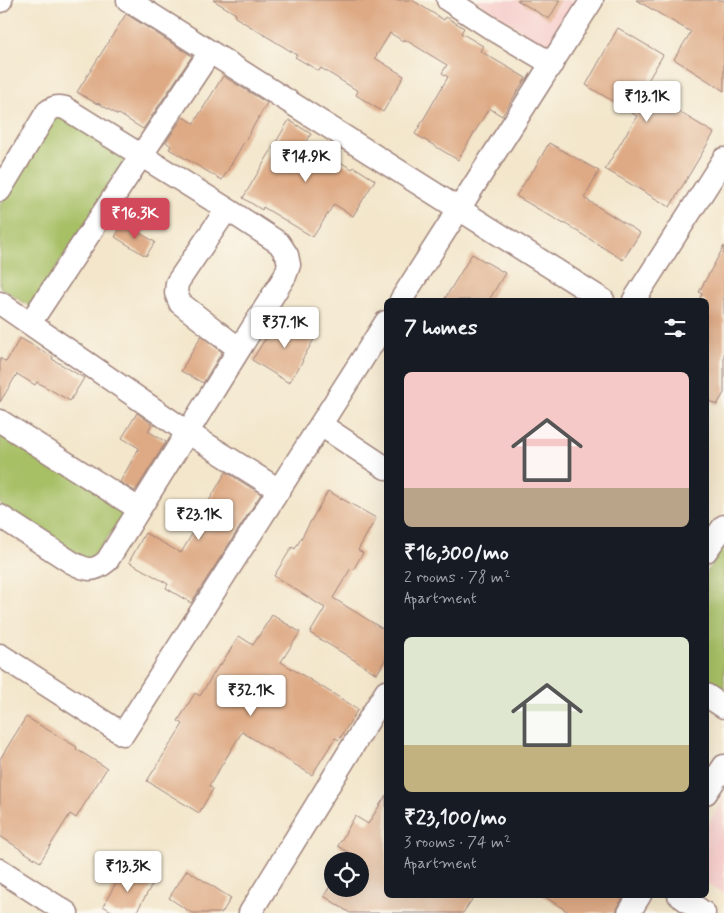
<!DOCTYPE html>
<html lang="en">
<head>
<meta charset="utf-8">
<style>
  body { margin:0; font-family:Mynerve,sans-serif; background:#242831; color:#f1f3f6; height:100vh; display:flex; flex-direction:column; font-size:19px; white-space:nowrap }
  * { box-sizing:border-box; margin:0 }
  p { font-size:16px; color:#9ea1a6 }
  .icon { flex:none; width:28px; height:28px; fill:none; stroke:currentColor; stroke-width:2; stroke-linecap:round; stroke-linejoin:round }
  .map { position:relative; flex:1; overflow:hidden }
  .drawer { position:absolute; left:384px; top:298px; width:325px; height:600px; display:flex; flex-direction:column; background:#171b24; border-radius:8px; box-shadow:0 5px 20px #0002 }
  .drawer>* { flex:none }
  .fabs { position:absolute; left:324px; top:852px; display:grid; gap:10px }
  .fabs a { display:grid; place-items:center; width:45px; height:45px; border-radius:50%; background:#171b24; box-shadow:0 5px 20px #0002; font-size:25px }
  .price { position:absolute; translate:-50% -42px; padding:0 11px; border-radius:5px; background:#fff; color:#222; font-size:16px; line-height:32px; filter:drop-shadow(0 1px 2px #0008) }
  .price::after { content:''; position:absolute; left:50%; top:30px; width:15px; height:11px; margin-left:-8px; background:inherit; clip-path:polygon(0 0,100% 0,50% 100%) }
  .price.selected { background:#d1495b; color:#fff }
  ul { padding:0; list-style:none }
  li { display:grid; align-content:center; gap:10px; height:265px; padding:0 20px }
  li span { display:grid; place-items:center; height:155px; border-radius:8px; color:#555 }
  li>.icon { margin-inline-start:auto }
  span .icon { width:90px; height:90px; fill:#fffc; stroke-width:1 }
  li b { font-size:21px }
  h2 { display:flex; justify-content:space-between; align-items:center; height:60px; padding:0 20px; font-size:21px }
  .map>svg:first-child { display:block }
  .built { fill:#f7d0cd }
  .green { fill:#a7c066; stroke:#787048 }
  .building { fill:#deaa85 }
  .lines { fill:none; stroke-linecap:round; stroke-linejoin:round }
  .minor-casing { stroke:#9e827b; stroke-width:25 }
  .minor { stroke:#fff; stroke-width:22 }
</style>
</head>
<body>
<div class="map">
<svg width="724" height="913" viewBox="0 0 724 913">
  <rect width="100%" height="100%" fill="#fbf7ec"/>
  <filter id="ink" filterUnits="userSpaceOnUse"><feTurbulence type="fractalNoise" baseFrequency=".02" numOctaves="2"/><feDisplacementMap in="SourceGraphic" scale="10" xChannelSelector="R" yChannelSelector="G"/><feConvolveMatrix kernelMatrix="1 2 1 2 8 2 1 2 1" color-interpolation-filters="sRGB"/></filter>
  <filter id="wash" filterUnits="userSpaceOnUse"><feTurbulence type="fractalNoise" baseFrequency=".0096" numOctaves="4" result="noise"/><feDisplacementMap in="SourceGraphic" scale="20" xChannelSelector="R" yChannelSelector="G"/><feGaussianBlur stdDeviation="1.12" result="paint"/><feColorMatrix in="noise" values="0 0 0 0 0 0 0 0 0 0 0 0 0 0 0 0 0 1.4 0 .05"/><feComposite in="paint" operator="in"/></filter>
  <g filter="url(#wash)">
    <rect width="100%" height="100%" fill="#f3e6cb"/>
    <path class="built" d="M476,0H582L551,50Z
      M724,797V894L706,882V828Z"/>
    <path class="green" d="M63,107L132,152L31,307L0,287V205Z
      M0,427L126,510L90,564L0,504Z
      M724,546V698L706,683V573Z"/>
    <g id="blocks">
      <path class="building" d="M213,0H412L444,20L446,17L464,28L461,33L483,46L480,51L526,78L502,116L489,108L458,160L415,134L448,77L442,73L447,65L404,39L403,41L390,33L375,58L404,76L383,112L356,95L358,91L321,68L319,71L295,57L297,55L235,17L236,14Z
        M517,0H560L549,19Z
        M636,0H724V91L674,59L691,32Z
        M126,14L192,56L143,129L119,114L118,115L98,103L97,104L77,92Z
        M618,28L663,55L643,89V90L714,133L670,207L605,169L637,116L586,85Z
        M223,76L267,103L222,180L169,149L171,146L166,142L183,117L194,123Z
        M289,120L311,134L306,142L352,169L354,167L375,180L353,216L334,204L313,237L263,207L262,210L243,198Z
        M549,143L599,171L584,198L640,233L623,260L564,223V224L516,196L532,171H533Z
        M123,223L155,242L146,256L115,237Z
        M724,246V393L717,405L706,399V300H699L702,294L699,292Z
        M472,254L505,273L489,300H444Z
        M282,315L316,336L302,360L303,361L289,383L252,360L266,338L267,339Z
        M201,336L222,352L203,383L181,371Z
        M20,338L53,357L52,359L84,378L70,401L37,382L35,385L17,374L0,402V358L6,362Z
        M137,413L152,424L148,431L166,442L135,491L120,482L139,448L122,438Z
        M226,472L261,494L191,603L166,588L168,584L129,562L145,533L181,553L202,517L200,516Z
        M328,491L376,518L358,550L363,553L353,570L351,568L333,598L386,631V658L377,674L310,633L325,608L274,576L292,547L295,549Z
        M272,615L300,632L281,662L358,709L339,740L335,738L312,775L242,732L209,786L213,789L199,813L147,781L183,724L178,721L195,693L200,696L219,665L220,666L239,636L253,645Z
        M26,717L77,747L76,749L107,768L76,818L70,814L40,862L0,836V759Z
        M386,795V895H475L463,913H350L324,896L332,883V889H360V861H346L351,854L338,846L355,816L368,824Z
        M125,867L153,883L136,913H115L103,906Z
        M187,870L231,898L222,913H192L169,898Z
        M542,895H616L622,899L618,906L616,913H570Z"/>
    </g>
  </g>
  <g filter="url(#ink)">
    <use href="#blocks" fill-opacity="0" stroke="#9e827b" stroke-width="1"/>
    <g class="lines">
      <defs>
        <path id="minor" d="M128,0L603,300
          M448,0L491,28L552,64
          M0,1L1,0
          M0,190L47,112C53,107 57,106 65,108L227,209L279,243L287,255L289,265L285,276L107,561C93,573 86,570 71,562L0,516
          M227,209L177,283L176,293L180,303L239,349
          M401,300L592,0
          M634,300L724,159
          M0,303L187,432L279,490
          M30,323L210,52
          M0,421L139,509
          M321,425L386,468
          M706,551L724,526
          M0,655L123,734L386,322
          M706,695L724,707
          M706,793L724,766
          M0,870L67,913
          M679,895L704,913
          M250,913L386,692
          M629,913L640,895"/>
      </defs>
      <use href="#minor" class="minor-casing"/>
      <use href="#minor" class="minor"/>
    </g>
  </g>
</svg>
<div class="fabs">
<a><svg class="icon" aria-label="locate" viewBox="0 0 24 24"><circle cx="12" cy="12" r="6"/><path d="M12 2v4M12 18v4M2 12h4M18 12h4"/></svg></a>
</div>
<b class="price" style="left:647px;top:123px">₹13.1K</b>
<b class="price" style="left:306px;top:183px">₹14.9K</b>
<b class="price selected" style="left:135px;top:240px">₹16.3K</b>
<b class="price" style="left:285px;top:349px">₹37.1K</b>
<b class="price" style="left:199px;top:541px">₹23.1K</b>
<b class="price" style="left:251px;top:717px">₹32.1K</b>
<b class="price" style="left:128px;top:893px">₹13.3K</b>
<section class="drawer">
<h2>7 homes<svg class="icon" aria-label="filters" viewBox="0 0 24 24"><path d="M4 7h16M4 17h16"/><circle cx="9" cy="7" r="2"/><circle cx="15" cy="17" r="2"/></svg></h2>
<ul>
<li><span style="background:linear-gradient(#f6c9c9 75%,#b9a48a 0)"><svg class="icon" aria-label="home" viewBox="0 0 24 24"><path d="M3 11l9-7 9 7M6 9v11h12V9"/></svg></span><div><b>₹16,300/mo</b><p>2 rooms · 78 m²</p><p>Apartment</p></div></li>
<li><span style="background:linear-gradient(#dfe7d0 70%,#c2b280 0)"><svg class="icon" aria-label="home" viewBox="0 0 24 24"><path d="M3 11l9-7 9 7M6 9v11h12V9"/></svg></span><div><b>₹23,100/mo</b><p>3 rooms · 74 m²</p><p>Apartment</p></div></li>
</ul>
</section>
</div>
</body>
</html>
